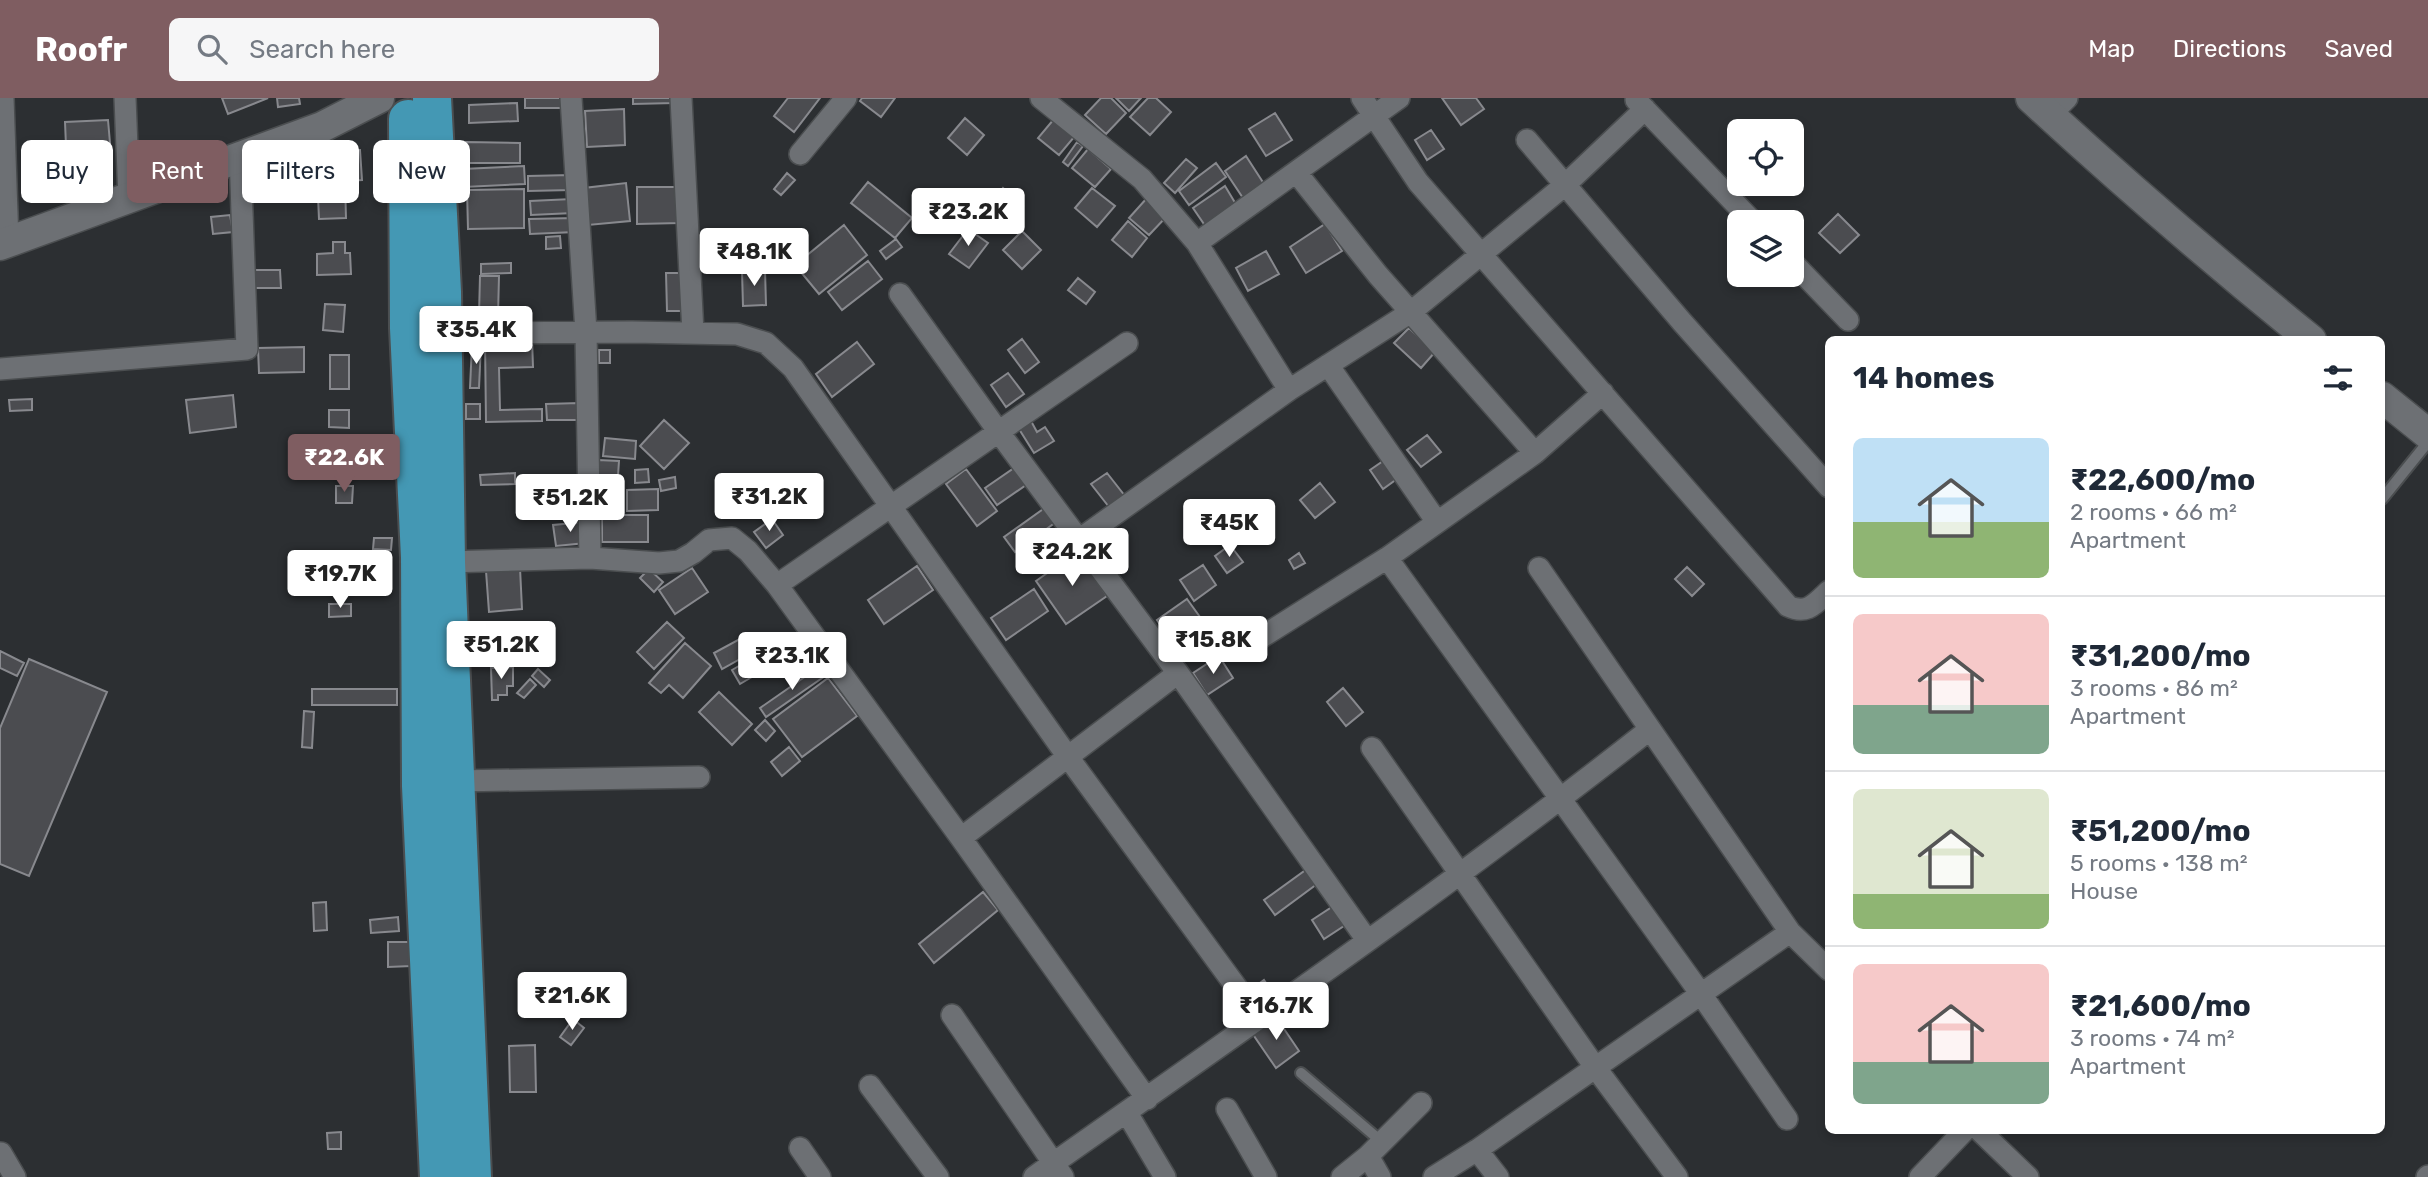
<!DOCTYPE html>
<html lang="en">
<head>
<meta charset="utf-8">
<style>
  body { margin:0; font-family:Rubik,sans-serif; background:#f6f6f7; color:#1f2937; height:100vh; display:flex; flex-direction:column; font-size:26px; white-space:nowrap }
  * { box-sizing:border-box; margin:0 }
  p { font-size:23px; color:#747a83 }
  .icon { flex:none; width:38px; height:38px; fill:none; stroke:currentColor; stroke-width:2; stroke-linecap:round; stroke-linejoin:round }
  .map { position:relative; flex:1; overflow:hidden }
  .side { position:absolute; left:1825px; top:238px; width:560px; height:798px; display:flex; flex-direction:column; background:#fff; border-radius:10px; box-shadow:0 4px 10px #0003 }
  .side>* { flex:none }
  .banner { position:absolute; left:21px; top:42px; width:665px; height:63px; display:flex; gap:14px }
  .controls { position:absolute; left:1727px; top:21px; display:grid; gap:14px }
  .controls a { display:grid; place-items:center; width:77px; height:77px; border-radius:10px; background:#fff; box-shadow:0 4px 10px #0003; font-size:35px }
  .price { position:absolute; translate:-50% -60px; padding:0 16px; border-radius:7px; background:#fff; color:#222; font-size:23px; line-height:46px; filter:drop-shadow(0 2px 4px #0008) }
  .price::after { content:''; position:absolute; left:50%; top:42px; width:21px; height:16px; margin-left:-10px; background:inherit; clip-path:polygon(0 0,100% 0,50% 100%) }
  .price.current { background:#7f5d61; color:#fff }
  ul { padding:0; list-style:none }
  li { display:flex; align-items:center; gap:21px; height:175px; padding:0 28px }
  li+li { border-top:2px solid #e0e1e3 }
  li span { display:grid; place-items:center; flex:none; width:196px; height:140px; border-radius:10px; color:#555 }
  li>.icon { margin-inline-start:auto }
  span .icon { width:84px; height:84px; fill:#fffc; stroke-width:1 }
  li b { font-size:30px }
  h2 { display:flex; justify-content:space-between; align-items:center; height:84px; padding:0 28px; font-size:30px }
  .pill { padding:0 24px; border-radius:10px; background:#fff; box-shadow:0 4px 10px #0003; font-size:24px; line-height:63px }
  .pill.current { background:#7f5d61; color:#fff }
  header { display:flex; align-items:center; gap:42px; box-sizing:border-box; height:98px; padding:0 35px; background:#7f5d61; color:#fff }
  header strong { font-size:33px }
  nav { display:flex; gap:38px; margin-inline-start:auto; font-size:24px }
  .search { width:490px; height:63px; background:#f6f6f7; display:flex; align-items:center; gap:18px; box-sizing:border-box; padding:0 24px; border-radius:10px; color:#747a83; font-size:26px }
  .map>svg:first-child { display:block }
  .building { fill:#4b4c50; stroke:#88898e; stroke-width:2 }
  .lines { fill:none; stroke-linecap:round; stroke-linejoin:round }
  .lane-casing { stroke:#4b4e50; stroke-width:14 }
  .street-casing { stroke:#4b4e50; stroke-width:24 }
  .secondary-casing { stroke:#4b4e50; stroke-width:33 }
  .highway-casing { stroke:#4b4e50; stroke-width:42 }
  .lane { stroke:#6d7074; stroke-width:10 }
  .street { stroke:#6d7074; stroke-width:21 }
  .secondary { stroke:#6d7074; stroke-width:30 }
  .highway { stroke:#4498b4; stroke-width:38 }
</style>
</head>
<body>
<header>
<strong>Roofr</strong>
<div class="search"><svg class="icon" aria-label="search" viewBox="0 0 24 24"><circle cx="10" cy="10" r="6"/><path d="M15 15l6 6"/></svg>Search here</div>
<nav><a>Map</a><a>Directions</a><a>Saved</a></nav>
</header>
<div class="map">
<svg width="2428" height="1079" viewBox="0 0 2428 1079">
  <rect width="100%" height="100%" fill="#2c2f32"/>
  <path class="building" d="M222,0H268L228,16Z
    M277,0H299L300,6L278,9Z
    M525,0H567V10H525Z
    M633,0H673L674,5L633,6Z
    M788,0H820L794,34L774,18Z
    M862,0H895L881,19L860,3Z
    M1101,0H1111L1126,15L1106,36L1085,17Z
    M1116,0H1141L1129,13Z
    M1148,0H1156L1171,14L1150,37L1130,19Z
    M1442,0H1476L1484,11L1461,27Z
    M517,5L518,23L469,25V7Z
    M624,11L625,47L587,49L585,13Z
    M1275,15L1292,42L1266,58L1249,31Z
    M965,20L984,37L967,57L948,40Z
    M1054,21L1075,38L1059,57L1038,40Z
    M108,22L110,45L66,48L65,24Z
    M1431,32L1444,51L1427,62L1415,42Z
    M466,44L520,45V65H466Z
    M1077,44L1083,48L1068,68L1063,64Z
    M1088,51L1111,71L1095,89L1072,70Z
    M360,52L362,82L345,83L346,120L319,121L316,54Z
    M106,53L111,88L73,93L68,59Z
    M1246,58L1266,89L1245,103L1225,73Z
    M1186,61L1197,70L1175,95L1164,85Z
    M1216,65L1226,79L1189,107L1179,93Z
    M524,68L525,86L464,89L463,71Z
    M787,75L795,82L781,97L774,91Z
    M571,77V92L528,93V78Z
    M868,84L912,120L895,140L851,105Z
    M626,85L630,123L588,127L584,90Z
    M1225,88L1237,108L1206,129L1193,110Z
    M637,89H680V125L637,126Z
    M1003,90L1023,108L1016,115L997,98Z
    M1092,90L1115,108L1097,129L1075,110Z
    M524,91V130L468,131L467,92Z
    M1147,100L1167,118L1149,137L1129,120Z
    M572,101L573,115L531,117L530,103Z
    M994,101L1014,117L1000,134L980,117Z
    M1838,116L1859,137L1840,155L1819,135Z
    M230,117L233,134L213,136L211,119Z
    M575,120V134L530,136L529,121Z
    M1128,123L1147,140L1132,159L1112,142Z
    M1325,126L1342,153L1306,175L1290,149Z
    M844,127L867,157L819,196L795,167Z
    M968,131L988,145L969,170L949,156Z
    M1022,133L1041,152L1022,171L1003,152Z
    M560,138L561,150L546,151V139Z
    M728,139H747L748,169L728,170Z
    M896,141L902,149L886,161L880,153Z
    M333,144H345V155H350L351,176L317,177V156L333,155Z
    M1266,153L1279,176L1248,193L1236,170Z
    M868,163L882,181L842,212L828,194Z
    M511,165V175L481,176V166Z
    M254,172H280L281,190H254Z
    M765,172L766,207L743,208L742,173Z
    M666,175H685L686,213H667Z
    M480,178H499L498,218L479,217Z
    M1078,180L1095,194L1086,206L1068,192Z
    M325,206L345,207L343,234L323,232Z
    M1409,230L1435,254L1421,270L1394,245Z
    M532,241L533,269L499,270L500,312L542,311V323L486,324L485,242Z
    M1022,241L1039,264L1025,275L1008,252Z
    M857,244L874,266L832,299L816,276Z
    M472,246H481L479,290H470Z
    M304,249V274L259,275L258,250Z
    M599,252H610V265H599Z
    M330,257H349V291H330Z
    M1008,275L1024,296L1006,309L991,287Z
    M233,297L236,329L190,335L186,302Z
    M32,301V312L10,313L9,302Z
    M579,305V322H547L546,306Z
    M466,306H480V321H466Z
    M329,312H349V330L329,329Z
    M664,322L689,345L664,371L640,348Z
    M1031,323L1037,334L1045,329L1054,343L1034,355L1019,331Z
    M1427,337L1441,354L1421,369L1407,352Z
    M605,340L636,343L635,361L603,358Z
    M1389,359L1401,378L1383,391L1370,372Z
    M598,362L619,363L617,392L596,391Z
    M1017,368L1029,385L997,407L985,390Z
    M648,371L649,384L635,385V372Z
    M966,371L997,413L977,428L946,386Z
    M515,375V386L481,387L480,377Z
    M1107,375L1125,398L1109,409L1091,386Z
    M675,379L676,390L661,393L659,382Z
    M1320,385L1335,404L1315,420L1300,402Z
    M336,388H353L352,405H336Z
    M658,391V412L627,413V392Z
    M602,399H622V413H602Z
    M1046,409L1056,424L1015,454L1004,439Z
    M602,417H648V444H602Z
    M772,421L783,437L766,450L754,434Z
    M584,424L586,445L556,448L553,427Z
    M374,440H392L391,452L373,451Z
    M1230,447L1243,464L1227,475L1215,458Z
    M1077,454L1107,498L1066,526L1036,483Z
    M1299,455L1305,465L1294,471L1289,462Z
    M1203,467L1216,487L1194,503L1180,482Z
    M917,468L933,492L884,526L868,502Z
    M1687,469L1704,486L1692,498L1675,481Z
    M520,470L522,511L489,514L486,473Z
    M692,470L708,494L675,516L659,492Z
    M649,471L663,484L654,494L640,480Z
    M1034,491L1048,513L1006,542L991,520Z
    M1187,501L1200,519L1170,541L1157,522Z
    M329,506H351V518L329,519Z
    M667,524L684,540L654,571L637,554Z
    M749,536L758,551L722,571L714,555Z
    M543,538L545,562L491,567L489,543Z
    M685,545L711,568L683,600L669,587L661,595L649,585Z
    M0,553L24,565L17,578L0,570Z
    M761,555L769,569L740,586L732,572Z
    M1219,558L1233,580L1207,597L1193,575Z
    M809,559L814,568L795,578L791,569Z
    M29,561L107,594L29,778L0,766V630Z
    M513,569V588H507V597H498V602H492L491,570Z
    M819,569L825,578L766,619L760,610Z
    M538,571L550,582L544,589L532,578Z
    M828,580L857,618L802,659L773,621Z
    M530,581L536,587L524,600L517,595Z
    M1343,590L1363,614L1346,628L1327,604Z
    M312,591H397V607H312Z
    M719,594L752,626L732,647L699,614Z
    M304,613L314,614L312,650L302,649Z
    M765,622L775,633L766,643L755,632Z
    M789,649L800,663L782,678L771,664Z
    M1307,771L1317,786L1275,817L1264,802Z
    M983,794L998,812L934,865L919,846Z
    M326,804L327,832L314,833L313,805Z
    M1335,807L1347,826L1324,841L1312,822Z
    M398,819L399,833L371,835L370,822Z
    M388,844H411V868L388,869Z
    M1264,882L1271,892L1263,898L1256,888Z
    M1276,919L1299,953L1276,970L1252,935Z
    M573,921L584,930L571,947L560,939Z
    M535,947L536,994H510L509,948Z
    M341,1034V1051H328L327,1035Z"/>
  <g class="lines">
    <defs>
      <path id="lane" d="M2382,401L2428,344
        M1301,975L1382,1044"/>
      <path id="street" d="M3,0L8,144
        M125,0L129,100
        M571,0L586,234L590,460
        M681,0L693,235
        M1041,0L1142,81L1197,145L1289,292
        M1362,0L1418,84L1788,508C1807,517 1815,506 1829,493
        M1636,2L1753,124
        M2050,17L2067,0
        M1527,42L1682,224L1829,389
        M800,56L846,0
        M1296,74L1378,177L1535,355
        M1197,145L1399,0
        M1792,164L1848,222
        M900,196L998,333L1178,575L1367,842
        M442,235L632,234L737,236L766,245L793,270L1068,659L1259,920
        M1328,267L1437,424
        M0,271L247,251L240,59
        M1080,441L1289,292L1411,214L1565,87L1645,11
        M1387,460L1701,896L1787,1021
        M446,464L590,460L659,465L679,463L693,455L709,442L732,440L748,453L777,487L961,740L1147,1001
        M1539,470L1790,834L1829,872
        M777,487L1127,245
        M1249,547L1387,460L1535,355L1603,295
        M1372,650L1595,969L1677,1079
        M455,683L699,679
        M961,740L1178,575
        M952,917L1063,1079
        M870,988L938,1079
        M1227,1011L1266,1079
        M1127,1015L1165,1079
        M1979,1032L2028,1079
        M800,1050L820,1079
        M1477,1052L1498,1079
        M1,1055L15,1079
        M1368,1058L1380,1079
        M1034,1079C1241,933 1450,789 1649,632
        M1342,1079L1368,1058L1421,1005
        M1434,1079L1477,1052L1790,834
        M1920,1079L1965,1032
        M2427,1079L2428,1078"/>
      <path id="secondary" d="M2031,0C2122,84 2215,164 2311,242
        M0,147L322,29L379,0
        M2382,299L2428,336"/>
      <path id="highway" d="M432,0L442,194L446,464L472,1079
        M408,21L409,230L420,459L421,688L439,1079"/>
    </defs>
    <use href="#lane" class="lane-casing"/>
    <use href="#street" class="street-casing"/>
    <use href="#secondary" class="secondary-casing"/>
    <use href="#highway" class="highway-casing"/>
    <use href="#lane" class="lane"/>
    <use href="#street" class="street"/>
    <use href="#secondary" class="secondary"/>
    <use href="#highway" class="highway"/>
  </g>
</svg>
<div class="controls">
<a><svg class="icon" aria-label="locate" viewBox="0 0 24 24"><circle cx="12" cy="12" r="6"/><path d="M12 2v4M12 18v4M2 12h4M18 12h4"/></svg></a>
<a><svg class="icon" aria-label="layers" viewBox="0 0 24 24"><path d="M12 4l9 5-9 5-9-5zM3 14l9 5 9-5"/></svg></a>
</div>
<b class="price" style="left:968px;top:150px">₹23.2K</b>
<b class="price" style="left:754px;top:190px">₹48.1K</b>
<b class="price" style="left:476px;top:268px">₹35.4K</b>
<b class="price current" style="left:344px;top:396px">₹22.6K</b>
<b class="price" style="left:769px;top:435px">₹31.2K</b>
<b class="price" style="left:570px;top:436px">₹51.2K</b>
<b class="price" style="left:1229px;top:461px">₹45K</b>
<b class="price" style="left:1072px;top:490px">₹24.2K</b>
<b class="price" style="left:340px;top:512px">₹19.7K</b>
<b class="price" style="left:1213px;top:578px">₹15.8K</b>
<b class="price" style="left:501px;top:583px">₹51.2K</b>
<b class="price" style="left:792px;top:594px">₹23.1K</b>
<b class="price" style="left:572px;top:934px">₹21.6K</b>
<b class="price" style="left:1276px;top:944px">₹16.7K</b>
<div class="banner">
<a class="pill">Buy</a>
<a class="pill current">Rent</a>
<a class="pill">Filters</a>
<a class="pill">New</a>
</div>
<section class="side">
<h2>14 homes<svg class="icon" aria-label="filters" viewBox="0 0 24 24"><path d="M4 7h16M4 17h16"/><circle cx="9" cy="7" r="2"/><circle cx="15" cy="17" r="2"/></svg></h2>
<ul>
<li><span style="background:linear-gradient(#bfe0f5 60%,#8fb573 0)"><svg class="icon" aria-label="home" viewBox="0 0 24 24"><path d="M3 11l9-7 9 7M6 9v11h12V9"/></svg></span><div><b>₹22,600/mo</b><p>2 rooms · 66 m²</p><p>Apartment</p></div></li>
<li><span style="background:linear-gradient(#f6c9c9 65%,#7fa58c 0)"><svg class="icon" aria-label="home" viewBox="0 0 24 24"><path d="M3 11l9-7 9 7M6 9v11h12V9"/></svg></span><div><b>₹31,200/mo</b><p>3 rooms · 86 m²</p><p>Apartment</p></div></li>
<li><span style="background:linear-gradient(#dfe7d0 75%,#8fb573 0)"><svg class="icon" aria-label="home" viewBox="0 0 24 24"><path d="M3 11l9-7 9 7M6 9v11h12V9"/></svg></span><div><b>₹51,200/mo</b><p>5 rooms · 138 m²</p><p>House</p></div></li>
<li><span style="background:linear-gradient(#f6c9c9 70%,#7fa58c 0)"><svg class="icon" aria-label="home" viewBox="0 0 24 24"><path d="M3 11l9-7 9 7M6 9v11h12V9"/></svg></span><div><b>₹21,600/mo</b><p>3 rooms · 74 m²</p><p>Apartment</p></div></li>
</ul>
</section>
</div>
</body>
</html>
